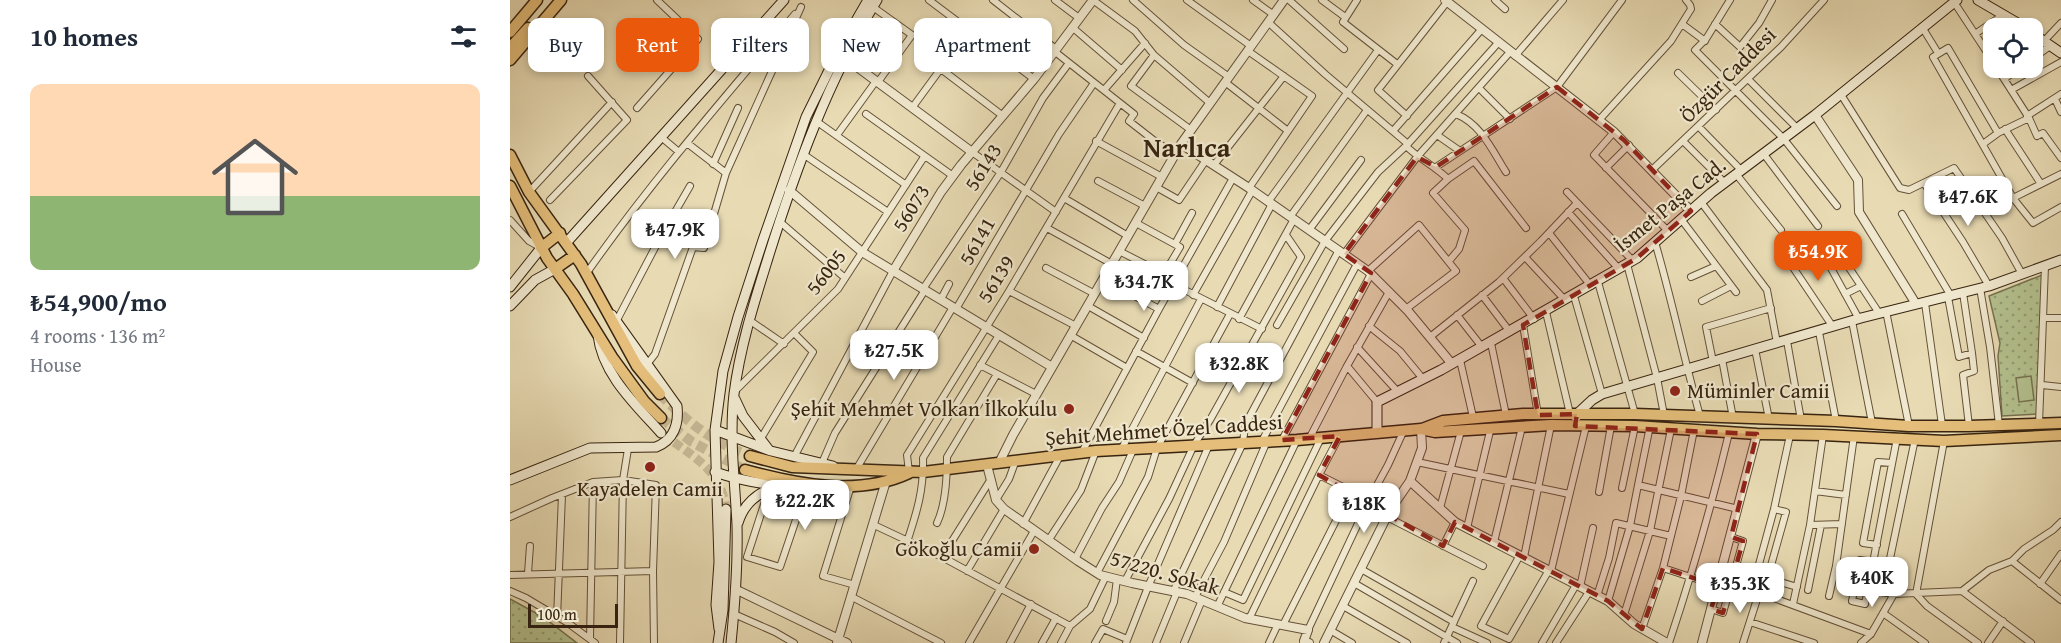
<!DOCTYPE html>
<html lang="en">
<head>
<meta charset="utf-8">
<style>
  body { margin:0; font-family:"Gentium Book Plus",serif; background:#f2f2f3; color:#1f2937; height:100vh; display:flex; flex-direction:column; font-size:22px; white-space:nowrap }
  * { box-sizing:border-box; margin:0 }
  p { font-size:20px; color:#747a83 }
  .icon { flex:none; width:33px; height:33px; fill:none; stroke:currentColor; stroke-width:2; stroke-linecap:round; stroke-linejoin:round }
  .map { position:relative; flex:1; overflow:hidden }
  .drawer { display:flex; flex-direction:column; background:#fff; width:510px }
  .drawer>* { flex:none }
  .guide { position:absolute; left:18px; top:18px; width:570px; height:54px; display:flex; gap:12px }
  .fabs { position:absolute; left:1473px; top:18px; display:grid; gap:12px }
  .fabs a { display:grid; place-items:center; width:60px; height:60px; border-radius:12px; background:#fff; box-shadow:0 3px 9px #0003; font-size:30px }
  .scale { position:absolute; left:18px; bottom:15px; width:90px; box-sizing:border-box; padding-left:6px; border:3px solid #382410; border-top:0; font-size:16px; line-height:21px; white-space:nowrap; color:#382410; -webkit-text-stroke:4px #f0e8ce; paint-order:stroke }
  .price { position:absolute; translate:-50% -51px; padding:0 14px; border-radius:12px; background:#fff; color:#222; font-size:20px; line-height:39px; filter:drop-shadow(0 2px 3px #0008) }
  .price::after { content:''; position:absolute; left:50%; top:36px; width:18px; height:14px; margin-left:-9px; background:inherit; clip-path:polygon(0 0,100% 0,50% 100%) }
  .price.active { background:#ea580c; color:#fff }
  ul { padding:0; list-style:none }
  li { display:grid; align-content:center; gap:12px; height:318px; padding:0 30px }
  li span { display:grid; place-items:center; height:186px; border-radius:12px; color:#555 }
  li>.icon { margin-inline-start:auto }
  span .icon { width:108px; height:108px; fill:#fffc; stroke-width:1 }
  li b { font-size:26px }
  h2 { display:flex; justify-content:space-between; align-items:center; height:72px; padding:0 30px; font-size:26px }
  .pill { padding:0 21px; border-radius:12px; background:#fff; box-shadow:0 3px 9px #0003; font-size:21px; line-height:54px }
  .pill.active { background:#ea580c; color:#fff }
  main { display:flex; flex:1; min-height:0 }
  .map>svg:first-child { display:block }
  .green { fill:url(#green-dots); stroke:#767250; stroke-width:1.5 }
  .pitch { fill:#b4c18f; stroke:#767250; stroke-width:1.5 }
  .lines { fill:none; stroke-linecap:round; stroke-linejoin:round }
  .secondary-tunnel { stroke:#c5b693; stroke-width:9; stroke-dasharray:9 4.5; stroke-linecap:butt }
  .primary-tunnel { stroke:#c5b693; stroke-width:10; stroke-dasharray:10 5; stroke-linecap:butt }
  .minor-casing { stroke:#645239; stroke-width:8 }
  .tertiary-casing { stroke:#645239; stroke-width:10 }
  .secondary-casing { stroke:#382410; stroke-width:11 }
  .primary-casing { stroke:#382410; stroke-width:13 }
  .trunk-casing { stroke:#382410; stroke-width:13 }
  .minor { stroke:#f0e8ce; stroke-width:6 }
  .tertiary { stroke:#f0e8ce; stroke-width:8 }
  .secondary { stroke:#f0e8ce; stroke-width:9 }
  .primary { stroke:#e4be7a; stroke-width:10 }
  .trunk { stroke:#e4be7a; stroke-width:10 }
  .marked { fill:#8f2418; fill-opacity:0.2; stroke:#8f2418; stroke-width:4.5; stroke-dasharray:12 8; stroke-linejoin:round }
  .poi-dot { fill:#8f2418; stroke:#f0e8ce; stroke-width:2 }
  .labels { text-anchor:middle; stroke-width:4.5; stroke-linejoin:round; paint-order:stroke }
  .street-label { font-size:21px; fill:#382410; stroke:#f0e8ce }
  .poi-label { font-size:21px; fill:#382410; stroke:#f0e8ce; text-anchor:end }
  .district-label { font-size:27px; font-weight:bold; fill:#382410; stroke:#f0e8ce }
</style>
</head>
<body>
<main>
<section class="drawer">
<h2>10 homes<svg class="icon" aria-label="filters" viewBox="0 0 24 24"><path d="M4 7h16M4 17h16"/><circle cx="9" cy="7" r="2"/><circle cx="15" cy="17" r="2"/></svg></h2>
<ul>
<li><span style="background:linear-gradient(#ffd9b3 60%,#8fb573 0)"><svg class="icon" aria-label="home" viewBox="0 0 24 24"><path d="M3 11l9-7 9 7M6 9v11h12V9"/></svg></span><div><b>₺54,900/mo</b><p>4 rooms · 136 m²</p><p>House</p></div></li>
</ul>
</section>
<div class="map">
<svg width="1551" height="643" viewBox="0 0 1551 643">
  <defs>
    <pattern id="green-dots" width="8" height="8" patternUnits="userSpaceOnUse" patternTransform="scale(1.5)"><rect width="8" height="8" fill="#b4c18f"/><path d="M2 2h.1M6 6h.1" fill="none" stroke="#939d73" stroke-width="1.8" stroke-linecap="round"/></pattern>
  </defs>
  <rect width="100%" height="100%" fill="#e8dbb4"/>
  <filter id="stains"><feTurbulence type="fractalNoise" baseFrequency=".00333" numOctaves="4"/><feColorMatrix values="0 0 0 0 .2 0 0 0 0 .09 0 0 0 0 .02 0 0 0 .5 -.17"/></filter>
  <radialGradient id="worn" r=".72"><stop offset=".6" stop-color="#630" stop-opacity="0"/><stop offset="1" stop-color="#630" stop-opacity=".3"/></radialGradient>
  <path class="green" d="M1532,275L1527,414L1492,416L1488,356L1490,343L1479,296Z
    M0,599L33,617L67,643H0Z"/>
  <path class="pitch" d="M1521,376L1524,400L1509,402L1506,378Z"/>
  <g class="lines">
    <path class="secondary-tunnel" d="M153,434C183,457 211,469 216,509"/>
    <path class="primary-tunnel" d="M150,394C178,423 203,442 240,456
      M151,418L182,442L235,470"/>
    <defs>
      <path id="minor" d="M419,0L524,79
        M483,0L546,49
        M545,0L569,18
        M583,0L625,31L644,55L700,103
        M623,0L674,45L719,77
        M677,0L741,46
        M743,0L764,15
        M779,0L834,49
        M812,0L835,17
        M847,0L833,22L887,64
        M985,0L995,9
        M1220,0L1196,39L1185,50L1273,138L1327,206
        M1444,2L1484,63
        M363,7L402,35L368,82
        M758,22L815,74L898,144
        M1172,24L1195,41
        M1205,24L1230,47L1249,23L1262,0
        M562,27L612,70
        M1412,27L1428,53
        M1465,34L1493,15
        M1534,41L1551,23
        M544,51L624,114L619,121L646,142L665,154
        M738,51L802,96L739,188
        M644,55L621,86L681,130
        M1005,56L1053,0
        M1522,59L1540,46
        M1487,68L1519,118L1527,136L1533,133L1551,158
        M431,69L493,116
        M1168,73L1206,110
        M1238,79L1287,128
        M1494,79L1510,68
        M715,82L778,131
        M969,88L1000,119
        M594,90L635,43
        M1501,90L1551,62
        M1330,93L1390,188L1399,190L1444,168L1492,238L1512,274
        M1545,99L1551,112
        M127,108L188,39L147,0
        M402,108L459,30
        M356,114L443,176
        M946,114C971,124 982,150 996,172
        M897,116L868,90L937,2
        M1517,116L1551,94
        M1090,119L1161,41L1181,9L1180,5L1176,0
        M306,121L396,185
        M1189,127L1231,170
        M1495,129L1531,184
        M883,131L971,30
        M1104,132L1084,155L1158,231
        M1488,133L1438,48L1423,57L1503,198L1523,223L1551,207
        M327,135L366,81
        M927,135L950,151
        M151,137L169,152
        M586,141L652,177
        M1174,142L1215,183
        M177,143L216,173
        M1473,144L1488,133L1519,118
        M896,146C909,159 925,166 938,179L964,161L1016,228
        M462,152L546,212
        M1253,153L1308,226
        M293,154L378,212
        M203,164L228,108
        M704,165L774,76
        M926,167L1047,87L1112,0
        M1096,168L1119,145
        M1142,170L1271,47L1314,0
        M1226,174L1271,230
        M938,179L923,193L955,230L949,249L939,261
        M588,181L635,206
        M1414,183L1453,242L1479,286
        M646,187L669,200L696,160
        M19,192L102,102
        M1057,192L1123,261
        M554,198L618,236
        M1503,198L1551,174
        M40,200L117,120L78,76
        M758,202L868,50
        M1191,202L1257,290L1267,343
        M1058,212L1109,269
        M1392,214L1441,296
        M780,217L857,110
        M1171,219L1226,292
        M0,220L19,241L30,247
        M269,221L335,278
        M537,228L602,264
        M799,230L851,160
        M1039,233L1081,286
        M1145,242C1162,300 1174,359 1190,416
        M665,244L682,213
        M1324,245L1369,313
        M1311,250L1349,319
        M609,251L654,274L670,247L626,223
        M1272,251L1323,327
        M834,254L907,157L1000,52
        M1015,257L1055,300
        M1117,264L1147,378L1154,415
        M1282,265L1317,247
        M536,268L585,294
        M858,271L909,225L946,271L896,309
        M76,274C140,183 213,99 285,14
        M1181,277L1206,266
        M993,278L1024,319
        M593,279L649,309
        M1088,282L1125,414
        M663,284L752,329
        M1470,288L1480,347L1489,425
        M413,289L491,172L533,98L559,63
        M499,291L566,326
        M1453,293L1462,353
        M1335,294L1351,286
        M683,295L742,191
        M972,295L1000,332
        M1064,296L1092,394
        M1438,297L1449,357L1462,353L1464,371L1453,375L1459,426
        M431,299L439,284
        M1192,301L1221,286
        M1415,303L1432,425
        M578,306L634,338
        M707,307L762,204
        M446,309L549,134L584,83
        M1376,311L1399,426
        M1036,312L1060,414
        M947,315L972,347
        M1534,318H1551
        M729,319L784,219
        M107,320L150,238L180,186
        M239,320L274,344
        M1342,321L1362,423
        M767,325L815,241L868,172L896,146L988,43
        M1013,325L1028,415
        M859,326L890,351L913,379
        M1309,332L1326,421
        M560,335L617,368
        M920,337L989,282L1031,241L1067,203
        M1277,341L1291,420
        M981,343L996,415
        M847,347L888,392
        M1245,349L1259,419
        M626,351L683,383
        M1212,359L1223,418
        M950,360L963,417
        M1203,362L1196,327L1261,308
        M138,363L145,354L183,247L194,248L216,173L291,7
        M470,365L526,394
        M837,366L867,402
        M1532,385L1551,387
        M225,391L328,289L414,157
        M1529,424L1535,266
        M1140,426L1128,485L1228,509
        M1280,435L1264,509L1242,590L1361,634
        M799,439L837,366L879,292
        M250,440L303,352L285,334
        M772,440L861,274
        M752,441L847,264
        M1434,441L1406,594L1417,606L1468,643
        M611,450L691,299
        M572,452L649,309L723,178
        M284,457L383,271
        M907,462L1059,494
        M312,463L325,433L415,290
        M347,468L443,307
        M399,472L397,455L499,291L610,103
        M341,486L313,576L345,585
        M1112,488L1125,426
        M259,489L237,557L270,567L297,487
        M841,491L858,501
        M1305,491L1336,495
        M1089,492L1101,426
        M860,498L878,465L894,430
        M486,500L499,479L506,460
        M930,508L951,431
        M0,517L42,498L83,482L113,480L146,485L143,571L144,643
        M877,517L973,566
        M427,523C436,504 437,478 437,457L487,374
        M513,524L550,456
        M364,525L432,557L560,626
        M1300,525L1332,524
        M957,528L981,427
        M538,541L571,490L586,451
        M397,542C407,512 414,489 413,458L489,335
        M984,542L1012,427
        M1367,545L1353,543L1368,462L1382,463
        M933,546L945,522
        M1010,555L971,626L999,639L1039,570
        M432,557L481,479
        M1014,557L1041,425
        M565,559L592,508L609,482L623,450
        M1502,561L1551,600
        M1363,562L1350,560L1342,601L1355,604L1387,438
        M1153,568L1208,586
        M851,569L944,622
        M457,571L494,509
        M1041,571L1076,426
        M18,573L20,546
        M587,573L638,477L647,448L720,314
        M0,575L143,571
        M1257,578L1287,587
        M615,581L659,499L684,445L700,420L791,257L776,235
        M844,583L947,643
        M1530,584L1551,554
        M1070,587L1083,528
        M1298,590L1311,525
        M1358,590L1384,594L1452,591L1521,643
        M0,591L16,598L58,623L85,643
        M1452,591L1479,570L1502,561L1514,549L1543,530L1551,522
        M663,592L733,443L735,425L829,250
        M714,592L733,600L811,438
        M1373,592L1405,439
        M1253,594L1276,512L1264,509
        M1087,596L1099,558L1106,523L1161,536
        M1319,596L1326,566L1344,436
        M342,597L431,643
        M685,597L714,542L757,441
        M1098,601L1120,526L1128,485
        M1283,604L1300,525L1313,435
        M833,606L897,643
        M707,607L787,440
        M1201,609L1213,613L1233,541L1221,537
        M1373,613L1415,643
        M224,614L265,632L284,643
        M1114,615L1140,531L1161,429
        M47,618L52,495
        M739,619L809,475L829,437
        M596,621L604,602L607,579
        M1240,622L1304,643
        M773,625L841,491L809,475
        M942,627L977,643
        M1132,629L1153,568L1171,496L1184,430
        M798,630L860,498L880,510
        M820,630L842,643
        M80,639L83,482
        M110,643L113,480L118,449
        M459,643L524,531
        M500,643L521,604
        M532,643L546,618
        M551,643L560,626L580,609L596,576
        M585,643L593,629L617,639
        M616,643L638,587L699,445
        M646,643L667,592
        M674,643L692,600
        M759,643L768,624
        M934,643L963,581
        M1032,643L1066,585
        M1046,643L1079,592
        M1159,643C1182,574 1202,504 1219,433
        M1233,643L1249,593
        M1351,643L1361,634L1384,594
        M1478,643L1493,621"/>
      <path id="tertiary" d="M935,0L1104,132L1181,211
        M335,58L462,152
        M1305,115L1348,180L1349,212L1406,304
        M671,144L739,188L858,271L898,311L942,364
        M279,190L352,252L542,367
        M383,271L431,192L451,165L524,79L583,0
        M489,463L503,435L671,144L774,0
        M477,465L486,500L494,509L568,561L590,575L622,583L677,594L735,618L798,630L794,641L799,643
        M900,481L945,522L1098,601L1124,624L1157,643
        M225,589L337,643
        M327,643L376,481
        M814,643L880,510L900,481L912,448L911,429
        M1192,643L1247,434"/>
      <path id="secondary" d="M1468,0L1516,28
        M1522,33L1551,53
        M57,242L274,0
        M0,287L31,248
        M0,306L25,280L45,269
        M88,335C92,374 126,405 151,433
        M225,399L233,416L259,450
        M1066,417L1067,414L1082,400L1092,394L1351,318L1479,286L1551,260
        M205,430L261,451L323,466
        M867,433V402L931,370L1127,258L1201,193L1305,115L1447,0
        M205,472C234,482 263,486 294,487
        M0,480L80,448L146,447C164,440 169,424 167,406L102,315
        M228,523C234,503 247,494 265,486
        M209,629L206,605L209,562L205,430L213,371L228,317L253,240L296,117L328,52L358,0
        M208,643L213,610L216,509
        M221,643C225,604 228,565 227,525C225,482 219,437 224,394C230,347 244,303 258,258C286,168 318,81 367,0"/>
      <path id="primary" d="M0,155L19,192L71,264L127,366L150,394
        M0,186L37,258L63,294L102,357L134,401L151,418
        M31,248L50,233
        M45,269L65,255
        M912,429L933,421L1013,414H1125L1326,421L1399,426H1459L1551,423
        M240,456L282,467L413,472L586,451L787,440L911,429L925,432L1041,425L1125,426L1247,434L1313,435L1434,441L1551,435
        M235,470C286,484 348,497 399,473"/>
      <path id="trunk" d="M0,32L27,0
        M0,48L18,28
        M0,60L51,0"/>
    </defs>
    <use href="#minor" class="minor-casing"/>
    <use href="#tertiary" class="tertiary-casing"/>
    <use href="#secondary" class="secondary-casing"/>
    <use href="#primary" class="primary-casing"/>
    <use href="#trunk" class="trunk-casing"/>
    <use href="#minor" class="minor"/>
    <use href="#tertiary" class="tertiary"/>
    <use href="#secondary" class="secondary"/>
    <use href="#primary" class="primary"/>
    <use href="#trunk" class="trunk"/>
  </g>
  <path class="marked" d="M1047,87L1114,140L1181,211L1127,258L1013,325L1028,415L1067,414L1065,426L1247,434L1221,537L1233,541L1213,613L1201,609L1208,586L1153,568L1132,629L1098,601L945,522L933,546L809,475L830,436L772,440L861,273L834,254L907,157L926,167Z"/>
  <g class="poi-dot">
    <circle cx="1165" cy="391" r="6"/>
    <circle cx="559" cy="409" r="6"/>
    <circle cx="140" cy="467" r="6"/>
    <circle cx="524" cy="549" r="6"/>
  </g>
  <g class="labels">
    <g class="street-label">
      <text transform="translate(1218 75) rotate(-45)" y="7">Özgür Caddesi</text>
      <text transform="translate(473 167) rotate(-58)" y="7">56143</text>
      <text transform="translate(1160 205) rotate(-39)" y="7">İsmet Paşa Cad.</text>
      <text transform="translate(401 208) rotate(-58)" y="7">56073</text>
      <text transform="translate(467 241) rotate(-60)" y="7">56141</text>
      <text transform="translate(316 272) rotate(-52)" y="7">56005</text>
      <text transform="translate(486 279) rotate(-58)" y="7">56139</text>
      <text transform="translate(654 430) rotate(-4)" y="7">Şehit Mehmet Özel Caddesi</text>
      <text transform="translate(655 573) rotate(16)" y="7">57220. Sokak</text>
    </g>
    <g class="poi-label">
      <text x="1177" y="398" text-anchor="start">Müminler Camii</text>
      <text x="547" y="416">Şehit Mehmet Volkan İlkokulu</text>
      <text x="140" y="496" text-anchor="middle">Kayadelen Camii</text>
      <text x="512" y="556">Gökoğlu Camii</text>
    </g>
    <g class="district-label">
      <text x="677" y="157">Narlıca</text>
    </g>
  </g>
  <rect width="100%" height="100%" filter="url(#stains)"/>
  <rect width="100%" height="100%" fill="url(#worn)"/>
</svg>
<div class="fabs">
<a><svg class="icon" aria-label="locate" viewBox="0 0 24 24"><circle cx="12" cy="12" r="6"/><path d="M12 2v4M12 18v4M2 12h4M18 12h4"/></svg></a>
</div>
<div class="scale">100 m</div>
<b class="price" style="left:1458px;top:227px">₺47.6K</b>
<b class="price" style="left:165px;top:260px">₺47.9K</b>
<b class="price active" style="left:1308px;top:282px">₺54.9K</b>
<b class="price" style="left:634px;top:312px">₺34.7K</b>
<b class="price" style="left:384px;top:381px">₺27.5K</b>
<b class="price" style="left:729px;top:394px">₺32.8K</b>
<b class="price" style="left:295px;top:531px">₺22.2K</b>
<b class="price" style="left:854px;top:534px">₺18K</b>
<b class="price" style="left:1362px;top:608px">₺40K</b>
<b class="price" style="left:1230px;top:614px">₺35.3K</b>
<div class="guide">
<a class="pill">Buy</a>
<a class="pill active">Rent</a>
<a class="pill">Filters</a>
<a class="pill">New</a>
<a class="pill">Apartment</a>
</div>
</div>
</main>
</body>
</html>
